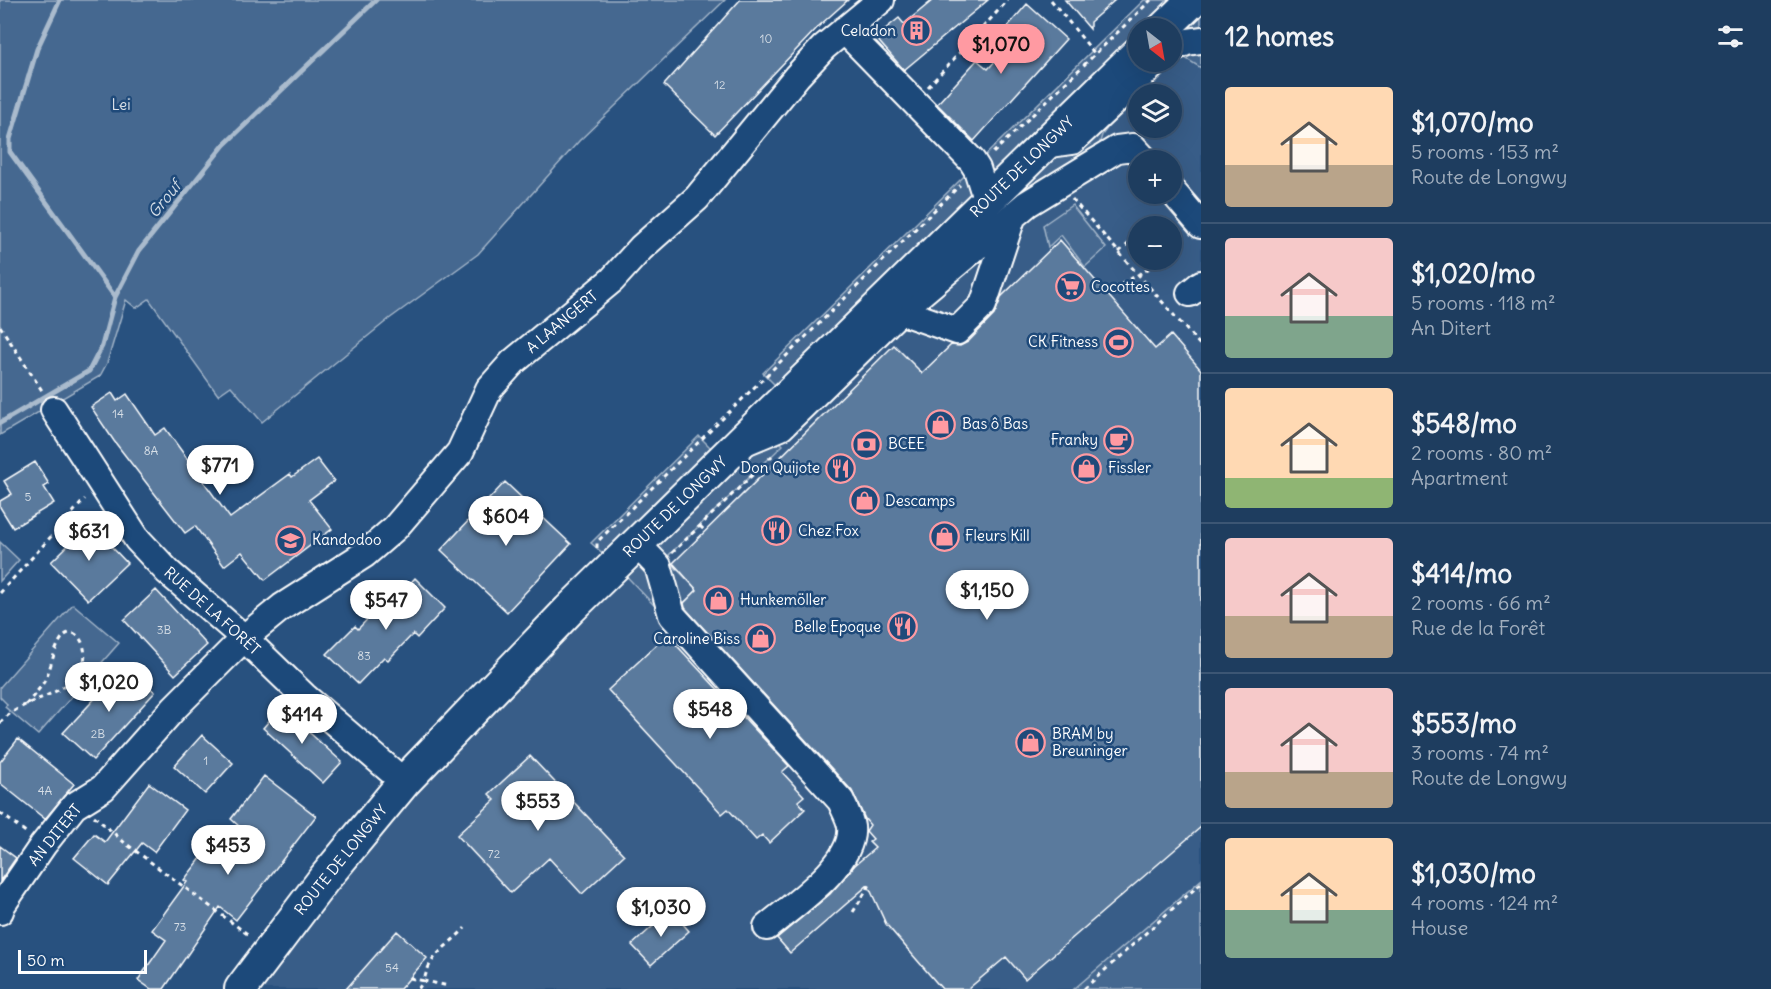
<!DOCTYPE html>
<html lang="en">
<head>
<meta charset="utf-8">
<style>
  body { margin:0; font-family:Delius,sans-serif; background:#2b4868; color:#f1f3f6; height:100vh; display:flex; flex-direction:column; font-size:22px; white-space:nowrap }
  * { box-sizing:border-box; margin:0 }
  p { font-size:20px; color:#a1aebd }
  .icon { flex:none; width:33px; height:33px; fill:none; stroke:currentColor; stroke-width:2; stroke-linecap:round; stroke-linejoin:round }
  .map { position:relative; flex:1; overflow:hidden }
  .details { display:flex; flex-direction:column; background:#1e3d5f; width:570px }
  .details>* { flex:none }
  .needle { width:39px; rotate:149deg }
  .fabs { position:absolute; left:1128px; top:18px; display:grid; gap:12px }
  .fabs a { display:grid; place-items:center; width:54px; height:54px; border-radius:50%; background:#1e3d5f; box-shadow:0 6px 24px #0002,0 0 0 2px #3c5674; font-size:30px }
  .scale { position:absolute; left:18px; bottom:15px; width:129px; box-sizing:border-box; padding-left:6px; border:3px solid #fff; border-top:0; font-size:16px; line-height:21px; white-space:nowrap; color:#fff; -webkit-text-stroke:4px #1f4a7a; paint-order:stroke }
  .price { position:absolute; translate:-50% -51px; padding:0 14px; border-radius:21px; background:#fff; color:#222; font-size:20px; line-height:39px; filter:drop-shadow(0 2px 3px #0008) }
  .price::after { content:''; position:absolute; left:50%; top:36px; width:18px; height:14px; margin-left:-9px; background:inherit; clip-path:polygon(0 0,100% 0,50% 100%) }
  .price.selected { background:#ff9aa2; color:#111 }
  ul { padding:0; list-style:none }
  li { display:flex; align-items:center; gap:18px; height:150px; padding:0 24px }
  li+li { border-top:2px solid #3c5674 }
  li span { display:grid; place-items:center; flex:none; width:168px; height:120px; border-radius:6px; color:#555 }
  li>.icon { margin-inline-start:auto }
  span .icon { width:72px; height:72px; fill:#fffc; stroke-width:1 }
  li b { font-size:26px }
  h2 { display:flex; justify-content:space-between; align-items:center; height:72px; padding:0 24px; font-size:26px }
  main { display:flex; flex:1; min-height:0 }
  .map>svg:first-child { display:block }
  .built { fill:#375d88; fill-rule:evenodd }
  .green { fill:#446890; stroke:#a2b4c8; stroke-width:1.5; fill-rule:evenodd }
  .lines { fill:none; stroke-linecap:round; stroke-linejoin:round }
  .stream { stroke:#aabbcd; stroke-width:5 }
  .building { fill:#5a7a9d; stroke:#fff; stroke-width:1.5 }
  .minor-casing { stroke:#fff; stroke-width:30 }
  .major-casing { stroke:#fff; stroke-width:36 }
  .path { stroke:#fff; stroke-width:3; stroke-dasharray:4.5 4.5; stroke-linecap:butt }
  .minor { stroke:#1f4a7a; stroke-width:26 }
  .major { stroke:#1f4a7a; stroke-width:32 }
  .labels { text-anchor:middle; stroke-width:5; stroke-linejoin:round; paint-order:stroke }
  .number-label { font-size:12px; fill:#d6dee6 }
  .poi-label { font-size:15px; fill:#fff; stroke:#1f4a7a; text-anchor:start }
  .park-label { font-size:15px; fill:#dae1e9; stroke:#1f4a7a }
  .street-label { font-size:15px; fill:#fff; stroke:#1f4a7a }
  .water-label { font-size:16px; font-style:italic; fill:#d4dde6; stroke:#1f4a7a }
</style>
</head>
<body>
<main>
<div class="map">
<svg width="1201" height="989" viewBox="0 0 1201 989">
  <rect width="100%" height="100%" fill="#28517f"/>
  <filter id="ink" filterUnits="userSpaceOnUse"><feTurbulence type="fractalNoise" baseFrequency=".0167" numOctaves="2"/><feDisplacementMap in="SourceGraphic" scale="12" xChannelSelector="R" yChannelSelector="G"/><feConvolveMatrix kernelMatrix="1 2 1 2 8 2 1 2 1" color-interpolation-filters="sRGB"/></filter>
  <g filter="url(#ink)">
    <path class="built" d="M1182,56L1201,68V880L1074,989H241L324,879L722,460L1094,162L1102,135L1108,127L1138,98V128H1172V94H1143ZM1138,160H1172V194H1138ZM1138,226H1172V260H1138Z"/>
    <path class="green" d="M0,0H725L579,141L478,254L389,319L262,422L231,386L218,395L149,299L136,308L126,300L107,363L100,376L0,435Z
      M1144,0H1201V68L1182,56L1143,94H1138V98L1108,127L1102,135L1094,162L787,397L763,373ZM1138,28H1172V62H1138Z
      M1072,205L1106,248L1085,267L1061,235L1048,247L1043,225Z
      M699,436L733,470L745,458L776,438L783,445L669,555L672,564L697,590L667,619L616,565L591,543Z
      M0,542L19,560L0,581Z
      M73,604L119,643L38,735L5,707L7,704L0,697V687Z
      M1201,880V989H1074Z"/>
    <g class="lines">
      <path class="stream" d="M60,0L37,49L10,139V152L115,297
        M0,423L89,371L102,346L115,297L139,251L224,145L376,0"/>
    </g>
    <path class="building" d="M740,0H848L819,26L715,135L664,85Z
      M933,0H988L904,70L875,37L899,18L904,24Z
      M1065,0H1115L1090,22V29Z
      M1027,4L1066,39L974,141L937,104L977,60L988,69L1019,35L1008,26Z
      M1060,240L1155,349L1171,335L1201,370V827L1025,979L1006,957L968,989H942L886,924L868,885L790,953L777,938L830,894L855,865L875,848L869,842L873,839L866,831L870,825L865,819L852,791L685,608L684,603L697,590L673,563L894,345L922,373L951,345L960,346L968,342L994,315L1002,296Z
      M112,393L117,401L127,394L155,435L165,428L230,518L290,474L292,477L317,459L334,481L309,500L332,529L265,580L242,552L224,566L195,526L185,533L114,441L91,407Z
      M35,462L49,484L44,487L54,503L13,528L0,507V501L12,494L4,481Z
      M505,482L571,544L507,612L441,550Z
      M90,524L127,563L88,600L51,562Z
      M415,578L445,608L417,638L413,634L388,660L384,657L358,684L327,654L355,626L358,629L383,603L387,607Z
      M156,590L207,645L175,675L124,620Z
      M667,635L789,766L782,772L804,796L798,801L805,809L769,843L762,835L756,840L728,809L722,814L608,690Z
      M125,666L155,692L93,760L63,733Z
      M281,707L342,762L323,783L263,728Z
      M202,735L233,763L205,794L174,766Z
      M18,739L74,784L45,819L0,783V762Z
      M530,756L624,855L582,894L549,858L511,893L457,835L495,800L489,794Z
      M264,776L316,816L236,920L220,907L164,989H151L138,980L166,940L152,930L187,882L184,880L219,835L250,857L260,845L231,819Z
      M149,783L185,810L154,852L142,843L108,885L74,858L94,834L105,842Z
      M0,846L16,858L0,881Z
      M671,910L689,931L651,965L632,945Z
      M397,931L427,958L400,989H346Z"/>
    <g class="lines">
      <defs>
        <path id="minor" d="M844,30L972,161L977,169L987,201
          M1172,48L1187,42L1201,40
          M1044,145L1072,141L1156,62
          M1172,191L1201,225
          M1190,293L1201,284
          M900,311L957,331L983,305L1012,218
          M54,410L137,539L168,572L244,638L304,696L404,782
          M745,442L781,427L900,311L1027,204L1117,149L1133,147L1145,160
          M637,544L658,566L672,615L841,801C844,809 850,818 851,827C855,864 793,905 767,927
          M0,911L2,905L43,845L74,806L103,788L175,707L244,638L282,607L365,554L395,528L460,452L489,389L513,362L612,280L641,248L697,198L797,76L824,47L881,0"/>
        <path id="major" d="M1164,28L1193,0
          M241,989L324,879L404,782L569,610L1138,53"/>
      </defs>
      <use href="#minor" class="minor-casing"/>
      <use href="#major" class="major-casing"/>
      <path class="path" d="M1051,0L1095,54
        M928,87L1008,0
        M993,153L1151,0
        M1072,199L1201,346
        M1119,252L1138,235
        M1106,293L1162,261
        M0,326L43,392
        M700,526L705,531
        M597,548V542L960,185
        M672,553L775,453
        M0,593L85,499
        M0,723C21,698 61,699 80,671C94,651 74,617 60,641C53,653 51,668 45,680C40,689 32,697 25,706
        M0,813L27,833
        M94,816L125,843L250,936
        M853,912L871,883
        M410,978L424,981C430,953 447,948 465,928
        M418,989L424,981L449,986
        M1084,989L1201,883"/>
      <use href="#minor" class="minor"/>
      <use href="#major" class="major"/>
    </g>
  </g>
  <defs>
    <symbol id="building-ring" viewBox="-11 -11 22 22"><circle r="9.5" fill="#1f4a7a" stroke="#ff9aa2" stroke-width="1.5"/><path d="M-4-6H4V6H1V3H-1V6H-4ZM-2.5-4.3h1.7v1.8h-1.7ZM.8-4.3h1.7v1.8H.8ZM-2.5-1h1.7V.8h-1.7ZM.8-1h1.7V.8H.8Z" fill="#ff9aa2"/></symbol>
    <symbol id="supermarket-ring" viewBox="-11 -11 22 22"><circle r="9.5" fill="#1f4a7a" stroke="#ff9aa2" stroke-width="1.5"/><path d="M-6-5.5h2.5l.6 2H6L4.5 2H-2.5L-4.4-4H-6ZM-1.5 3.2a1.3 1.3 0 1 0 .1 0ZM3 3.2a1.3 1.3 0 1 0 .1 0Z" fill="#ff9aa2"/></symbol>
    <symbol id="stadium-ring" viewBox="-11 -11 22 22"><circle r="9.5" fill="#1f4a7a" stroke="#ff9aa2" stroke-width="1.5"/><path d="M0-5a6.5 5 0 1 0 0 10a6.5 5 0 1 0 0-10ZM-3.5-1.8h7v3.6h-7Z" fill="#ff9aa2"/></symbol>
    <symbol id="shop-ring" viewBox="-11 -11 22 22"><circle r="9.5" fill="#1f4a7a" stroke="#ff9aa2" stroke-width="1.5"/><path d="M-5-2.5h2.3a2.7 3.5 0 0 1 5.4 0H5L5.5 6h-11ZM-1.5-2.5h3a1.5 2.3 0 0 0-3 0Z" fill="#ff9aa2"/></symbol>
    <symbol id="cafe-ring" viewBox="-11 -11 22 22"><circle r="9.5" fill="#1f4a7a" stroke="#ff9aa2" stroke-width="1.5"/><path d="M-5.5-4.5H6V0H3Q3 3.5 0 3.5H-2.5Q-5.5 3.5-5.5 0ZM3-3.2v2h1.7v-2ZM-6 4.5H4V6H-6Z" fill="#ff9aa2"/></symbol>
    <symbol id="bank-ring" viewBox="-11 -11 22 22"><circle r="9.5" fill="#1f4a7a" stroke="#ff9aa2" stroke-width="1.5"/><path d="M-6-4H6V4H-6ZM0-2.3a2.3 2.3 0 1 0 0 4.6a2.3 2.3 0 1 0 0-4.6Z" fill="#ff9aa2"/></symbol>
    <symbol id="restaurant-ring" viewBox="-11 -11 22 22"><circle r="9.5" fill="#1f4a7a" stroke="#ff9aa2" stroke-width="1.5"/><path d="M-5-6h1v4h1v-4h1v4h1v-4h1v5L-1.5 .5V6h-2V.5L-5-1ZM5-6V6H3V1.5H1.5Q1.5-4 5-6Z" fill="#ff9aa2"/></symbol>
    <symbol id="school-ring" viewBox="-11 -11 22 22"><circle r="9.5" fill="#1f4a7a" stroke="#ff9aa2" stroke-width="1.5"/><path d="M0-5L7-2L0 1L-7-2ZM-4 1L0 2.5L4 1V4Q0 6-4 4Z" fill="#ff9aa2"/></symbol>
  </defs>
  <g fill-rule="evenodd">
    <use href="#building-ring" x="900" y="14" width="33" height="33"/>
    <use href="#supermarket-ring" x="1054" y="270" width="33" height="33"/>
    <use href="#stadium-ring" x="1102" y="326" width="33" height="33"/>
    <use href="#shop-ring" x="924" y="408" width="33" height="33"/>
    <use href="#cafe-ring" x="1102" y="424" width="33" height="33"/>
    <use href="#bank-ring" x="850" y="428" width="33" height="33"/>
    <use href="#restaurant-ring" x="824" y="452" width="33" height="33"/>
    <use href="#shop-ring" x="1070" y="452" width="33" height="33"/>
    <use href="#shop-ring" x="848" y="484" width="33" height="33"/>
    <use href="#restaurant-ring" x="760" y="514" width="33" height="33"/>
    <use href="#shop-ring" x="928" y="520" width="33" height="33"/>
    <use href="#school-ring" x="274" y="524" width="33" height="33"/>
    <use href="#shop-ring" x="702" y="584" width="33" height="33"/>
    <use href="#restaurant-ring" x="886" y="610" width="33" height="33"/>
    <use href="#shop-ring" x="744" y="622" width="33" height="33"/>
    <use href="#shop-ring" x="1014" y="726" width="33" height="33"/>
  </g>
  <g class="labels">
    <g class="number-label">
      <text x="766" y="43">10</text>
      <text x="720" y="89">12</text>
      <text x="118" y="418">14</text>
      <text x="151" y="455">8A</text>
      <text x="28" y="501">5</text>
      <text x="164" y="634">3B</text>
      <text x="364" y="660">83</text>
      <text x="98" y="738">2B</text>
      <text x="206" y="765">1</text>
      <text x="45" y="795">4A</text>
      <text x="494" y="858">72</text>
      <text x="180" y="931">73</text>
      <text x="392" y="972">54</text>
    </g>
    <g class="poi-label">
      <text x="896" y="36" text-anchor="end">Celadon</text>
      <text x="1091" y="292">Cocottes</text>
      <text x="1098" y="347" text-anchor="end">CK Fitness</text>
      <text x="962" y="429">Bas ô Bas</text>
      <text x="1098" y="445" text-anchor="end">Franky</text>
      <text x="888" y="449">BCEE</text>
      <text x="820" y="473" text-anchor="end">Don Quijote</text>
      <text x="1108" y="473">Fissler</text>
      <text x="885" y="506">Descamps</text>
      <text x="798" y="536">Chez Fox</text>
      <text x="965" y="541">Fleurs Kill</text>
      <text x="312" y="545">Kandodoo</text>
      <text x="740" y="605">Hunkemöller</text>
      <text x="881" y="632" text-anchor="end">Belle Epoque</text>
      <text x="740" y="644" text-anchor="end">Caroline Biss</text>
      <text x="1052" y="739">BRAM by<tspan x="1052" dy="17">Breuninger</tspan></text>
    </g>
    <g class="park-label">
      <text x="121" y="110">Lei</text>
    </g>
    <g class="street-label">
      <text transform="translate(1022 167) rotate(-44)" y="5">ROUTE DE LONGWY</text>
      <text transform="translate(562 322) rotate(-40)" y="5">A LAANGERT</text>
      <text transform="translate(675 507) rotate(-44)" y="5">ROUTE DE LONGWY</text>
      <text transform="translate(212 611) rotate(42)" y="5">RUE DE LA FORÊT</text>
      <text transform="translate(55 835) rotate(-51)" y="5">AN DITERT</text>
      <text transform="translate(341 860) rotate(-51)" y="5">ROUTE DE LONGWY</text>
    </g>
    <g class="water-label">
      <text transform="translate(164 199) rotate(-51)" y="6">Grouf</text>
    </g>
  </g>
</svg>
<div class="fabs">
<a><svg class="needle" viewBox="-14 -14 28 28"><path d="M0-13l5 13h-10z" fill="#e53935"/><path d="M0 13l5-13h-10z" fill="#a1aebd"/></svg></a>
<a><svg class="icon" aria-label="layers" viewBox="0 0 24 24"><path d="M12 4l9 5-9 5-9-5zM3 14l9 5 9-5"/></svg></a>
<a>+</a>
<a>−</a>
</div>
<div class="scale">50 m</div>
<b class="price selected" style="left:1001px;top:75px">$1,070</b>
<b class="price" style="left:220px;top:496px">$771</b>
<b class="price" style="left:506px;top:547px">$604</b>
<b class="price" style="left:89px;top:562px">$631</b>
<b class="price" style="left:987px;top:621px">$1,150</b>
<b class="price" style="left:386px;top:631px">$547</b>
<b class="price" style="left:109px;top:713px">$1,020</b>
<b class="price" style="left:710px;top:740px">$548</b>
<b class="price" style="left:302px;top:745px">$414</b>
<b class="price" style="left:538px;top:832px">$553</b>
<b class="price" style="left:228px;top:876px">$453</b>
<b class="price" style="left:661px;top:938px">$1,030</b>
</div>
<section class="details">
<h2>12 homes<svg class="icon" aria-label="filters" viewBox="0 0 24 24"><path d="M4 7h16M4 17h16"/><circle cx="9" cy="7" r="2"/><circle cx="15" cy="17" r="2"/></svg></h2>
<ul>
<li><span style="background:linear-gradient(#ffd9b3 65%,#b9a48a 0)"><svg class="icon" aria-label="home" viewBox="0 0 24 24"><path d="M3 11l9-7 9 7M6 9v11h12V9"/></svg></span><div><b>$1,070/mo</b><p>5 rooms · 153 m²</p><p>Route de Longwy</p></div></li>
<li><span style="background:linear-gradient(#f6c9c9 65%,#7fa58c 0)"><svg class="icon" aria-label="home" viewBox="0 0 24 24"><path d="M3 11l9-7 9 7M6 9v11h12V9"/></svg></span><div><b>$1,020/mo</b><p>5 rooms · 118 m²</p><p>An Ditert</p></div></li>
<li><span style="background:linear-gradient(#ffd9b3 75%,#8fb573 0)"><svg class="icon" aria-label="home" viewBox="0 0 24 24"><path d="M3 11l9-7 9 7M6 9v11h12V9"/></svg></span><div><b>$548/mo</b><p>2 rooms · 80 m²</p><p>Apartment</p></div></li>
<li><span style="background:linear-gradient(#f6c9c9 65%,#b9a48a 0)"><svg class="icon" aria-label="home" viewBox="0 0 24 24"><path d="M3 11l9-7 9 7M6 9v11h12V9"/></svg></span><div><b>$414/mo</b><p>2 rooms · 66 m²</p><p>Rue de la Forêt</p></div></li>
<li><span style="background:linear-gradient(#f6c9c9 70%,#b9a48a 0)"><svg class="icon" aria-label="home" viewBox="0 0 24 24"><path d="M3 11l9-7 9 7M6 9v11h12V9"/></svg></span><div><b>$553/mo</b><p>3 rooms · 74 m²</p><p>Route de Longwy</p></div></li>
<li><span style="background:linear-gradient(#ffd9b3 60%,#7fa58c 0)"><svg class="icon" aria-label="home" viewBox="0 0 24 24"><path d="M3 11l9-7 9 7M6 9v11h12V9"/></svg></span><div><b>$1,030/mo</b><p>4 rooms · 124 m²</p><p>House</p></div></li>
</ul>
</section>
</main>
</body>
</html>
